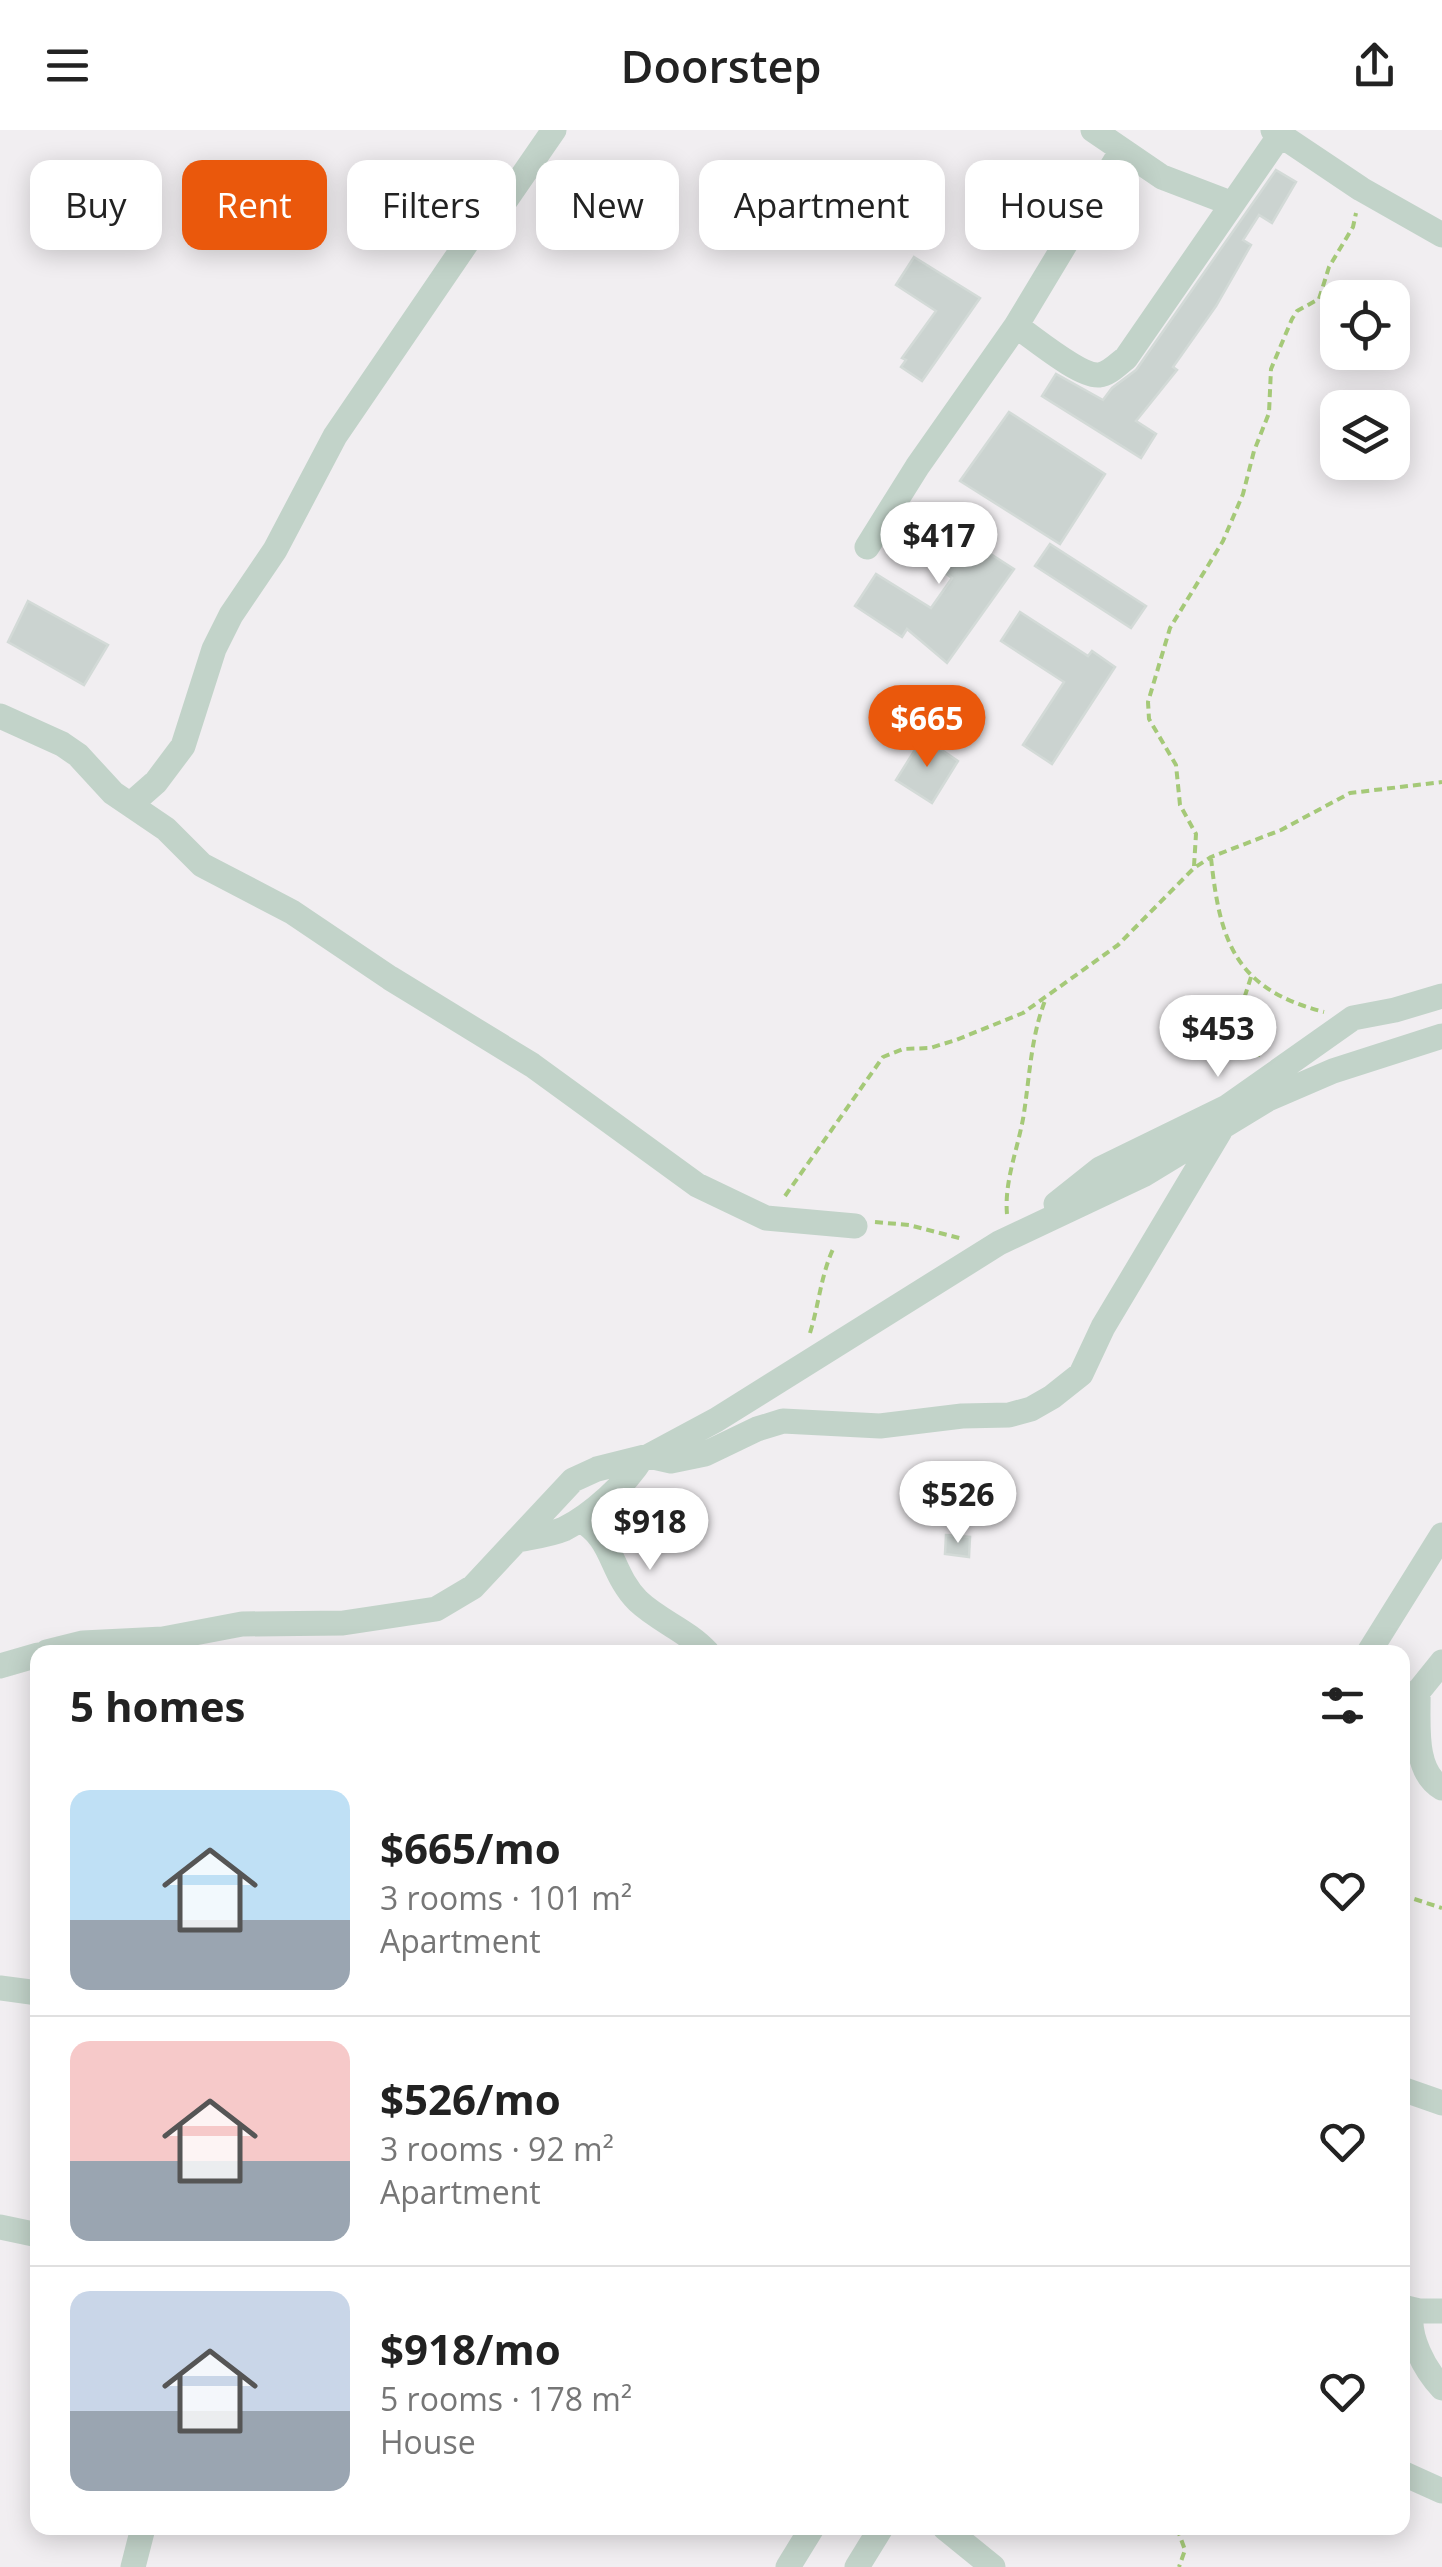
<!DOCTYPE html>
<html lang="en">
<head>
<meta charset="utf-8">
<style>
  body { margin:0; font-family:"Open Sans",sans-serif; background:#f2f2f2; color:#222; height:100vh; display:flex; flex-direction:column; font-size:38px; white-space:nowrap }
  * { box-sizing:border-box; margin:0 }
  p { font-size:32px; color:#767676 }
  .icon { flex:none; width:55px; height:55px; fill:none; stroke:currentColor; stroke-width:2; stroke-linecap:round; stroke-linejoin:round }
  .map { position:relative; flex:1; overflow:hidden }
  .drawer { position:absolute; left:30px; top:1515px; width:1380px; height:890px; display:flex; flex-direction:column; background:#fff; border-radius:20px; box-shadow:0 5px 25px #0003 }
  .drawer>* { flex:none }
  .top-card { position:absolute; left:30px; top:30px; width:1382px; height:90px; display:flex; gap:20px }
  .fabs { position:absolute; left:1320px; top:150px; display:grid; gap:20px }
  .fabs a { display:grid; place-items:center; width:90px; height:90px; border-radius:20px; background:#fff; box-shadow:0 5px 25px #0003; font-size:50px }
  .price { position:absolute; translate:-50% -85px; padding:0 22px; border-radius:35px; background:#fff; color:#222; font-size:32px; line-height:65px; filter:drop-shadow(0 2px 5px #0008) }
  .price::after { content:''; position:absolute; left:50%; top:60px; width:30px; height:22px; margin-left:-15px; background:inherit; clip-path:polygon(0 0,100% 0,50% 100%) }
  .price.on { background:#ea580c; color:#fff }
  ul { padding:0; list-style:none }
  li { display:flex; align-items:center; gap:30px; height:250px; padding:0 40px }
  li+li { border-top:2px solid #e0e0e0 }
  li span { display:grid; place-items:center; flex:none; width:280px; height:200px; border-radius:20px; color:#555 }
  li>.icon { margin-inline-start:auto }
  span .icon { width:120px; height:120px; fill:#fffc; stroke-width:1 }
  li b { font-size:42px }
  h2 { display:flex; justify-content:space-between; align-items:center; height:120px; padding:0 40px; font-size:42px }
  .chip { padding:0 35px; border-radius:20px; background:#fff; box-shadow:0 5px 25px #0003; font-size:35px; line-height:90px }
  .chip.on { background:#ea580c; color:#fff }
  header { display:flex; justify-content:space-between; align-items:center; height:130px; padding:0 40px; background:#fff; font-size:45px; font-weight:600 }
  .map>svg:first-child { display:block }
  .building { fill:#cbd3d0; stroke:#d3dad7; stroke-width:2.5 }
  .lines { fill:none; stroke-linecap:round; stroke-linejoin:round }
  .path { stroke:#a5c978; stroke-width:4; stroke-dasharray:8 5; stroke-linecap:butt }
  .minor { stroke:#c2d3c9; stroke-width:25 }
</style>
</head>
<body>
<header><svg class="icon" aria-label="menu" viewBox="0 0 24 24"><path d="M4 6h16M4 12h16M4 18h16"/></svg>Doorstep<svg class="icon" aria-label="share" viewBox="0 0 24 24"><path d="M12 15V3M7 8l5-5 5 5M5 13v7h14v-7"/></svg></header>
<div class="map">
<svg width="1442" height="2437" viewBox="0 0 1442 2437">
  <rect width="100%" height="100%" fill="#f1eef1"/>
  <path class="building" d="M1276,40L1296,52L1272,93L1259,85L1243,110L1251,115L1216,176L1173,237L1177,240L1136,291L1156,304L1141,328L1042,266L1056,244L1103,270L1112,258L1136,240Z
    M1037,47L1052,57L1041,74L1025,64Z
    M902,59L922,73L889,117L871,103Z
    M914,127L980,168L922,251L901,237L906,230L902,228L936,181L896,155Z
    M1009,282L1105,344L1060,414L960,351Z
    M916,376L1014,439L947,533L907,499L902,507L855,476L876,444L931,478L952,448L896,407Z
    M1050,414L1146,476L1131,498L1035,436Z
    M28,471L108,515L84,555L8,512Z
    M1020,482L1088,526L1092,521L1115,537L1052,634L1023,615L1064,552L1001,511Z
    M923,607L958,631L932,673L896,650Z
    M946,1405L970,1407L969,1427L945,1424Z"/>
  <g class="lines">
    <path class="path" d="M1211,728C1220,812 1235,859 1324,882
      M1194,736L1196,704L1180,675L1176,635L1149,589L1148,572L1170,498L1223,411L1243,364L1254,321L1269,283L1271,239L1292,189L1297,181L1319,169L1329,137L1353,97L1356,83
      M1251,847L1242,875L1256,903L1258,927
      M785,1066L883,927L903,919L930,918L956,910L1023,883L1118,815L1194,738L1211,727L1281,700L1350,663L1442,652
      M1007,1084C1004,1050 1019,1016 1024,983C1030,943 1031,906 1046,868
      M875,1092L909,1095L963,1109
      M810,1203C819,1174 821,1144 834,1117
      M1402,1765L1442,1778
      M1177,2398L1185,2420L1179,2437"/>
    <path class="minor" d="M1093,0L1162,47L1230,73
      M1273,0L1361,59L1442,105
      M1016,196C1034,208 1080,247 1099,245C1109,244 1118,234 1126,228L1280,5
      M867,417L917,337L1016,196L1122,20
      M0,586L62,614L78,625L113,663L166,699L202,735L292,782L390,848L532,935L697,1055L766,1088L855,1096
      M131,674L156,652L183,616L214,519L231,485L275,420L335,306L468,111L492,90L554,0
      M1056,1074L1100,1039L1227,977L1353,888L1395,880L1442,866
      M649,1326L671,1331L705,1324L757,1299L783,1291L880,1296L962,1286L1009,1285L1031,1279L1052,1267L1081,1244L1103,1197L1220,1001
      M580,1390C614,1408 610,1443 638,1471C659,1491 688,1501 707,1522
      M517,1410C532,1407 550,1405 564,1399C592,1385 626,1354 642,1328
      M47,1522L83,1513L163,1509L242,1494L343,1493L436,1479L473,1457L573,1350L597,1339L649,1326L716,1290L999,1113L1143,1045L1268,969L1333,941L1442,906
      M1369,1522L1442,1405
      M0,1536L38,1525
      M1418,1561C1419,1591 1412,1641 1442,1658
      M1409,1573L1442,1532
      M0,1858L38,1863
      M1402,1959L1442,1973
      M0,2097L38,2105
      M1402,2177L1419,2181H1442
      M1412,2180C1406,2205 1425,2240 1442,2258
      M1402,2343L1442,2361
      M945,2398L993,2437
      M133,2437L143,2398
      M788,2437L812,2398
      M857,2437L881,2398"/>
  </g>
</svg>
<div class="fabs">
<a><svg class="icon" aria-label="locate" viewBox="0 0 24 24"><circle cx="12" cy="12" r="6"/><path d="M12 2v4M12 18v4M2 12h4M18 12h4"/></svg></a>
<a><svg class="icon" aria-label="layers" viewBox="0 0 24 24"><path d="M12 4l9 5-9 5-9-5zM3 14l9 5 9-5"/></svg></a>
</div>
<b class="price" style="left:939px;top:457px">$417</b>
<b class="price on" style="left:927px;top:640px">$665</b>
<b class="price" style="left:1218px;top:950px">$453</b>
<b class="price" style="left:958px;top:1416px">$526</b>
<b class="price" style="left:650px;top:1443px">$918</b>
<div class="top-card">
<a class="chip">Buy</a>
<a class="chip on">Rent</a>
<a class="chip">Filters</a>
<a class="chip">New</a>
<a class="chip">Apartment</a>
<a class="chip">House</a>
</div>
<section class="drawer">
<h2>5 homes<svg class="icon" aria-label="filters" viewBox="0 0 24 24"><path d="M4 7h16M4 17h16"/><circle cx="9" cy="7" r="2"/><circle cx="15" cy="17" r="2"/></svg></h2>
<ul>
<li><span style="background:linear-gradient(#bfe0f5 65%,#9aa5b1 0)"><svg class="icon" aria-label="home" viewBox="0 0 24 24"><path d="M3 11l9-7 9 7M6 9v11h12V9"/></svg></span><div><b>$665/mo</b><p>3 rooms · 101 m²</p><p>Apartment</p></div><svg class="icon" aria-label="heart" viewBox="0 0 24 24"><path d="M12 20l-8-8c-3-5 5-10 8-4 3-6 11-1 8 4z"/></svg></li>
<li><span style="background:linear-gradient(#f6c9c9 60%,#9aa5b1 0)"><svg class="icon" aria-label="home" viewBox="0 0 24 24"><path d="M3 11l9-7 9 7M6 9v11h12V9"/></svg></span><div><b>$526/mo</b><p>3 rooms · 92 m²</p><p>Apartment</p></div><svg class="icon" aria-label="heart" viewBox="0 0 24 24"><path d="M12 20l-8-8c-3-5 5-10 8-4 3-6 11-1 8 4z"/></svg></li>
<li><span style="background:linear-gradient(#c9d6e8 60%,#9aa5b1 0)"><svg class="icon" aria-label="home" viewBox="0 0 24 24"><path d="M3 11l9-7 9 7M6 9v11h12V9"/></svg></span><div><b>$918/mo</b><p>5 rooms · 178 m²</p><p>House</p></div><svg class="icon" aria-label="heart" viewBox="0 0 24 24"><path d="M12 20l-8-8c-3-5 5-10 8-4 3-6 11-1 8 4z"/></svg></li>
</ul>
</section>
</div>
</body>
</html>
